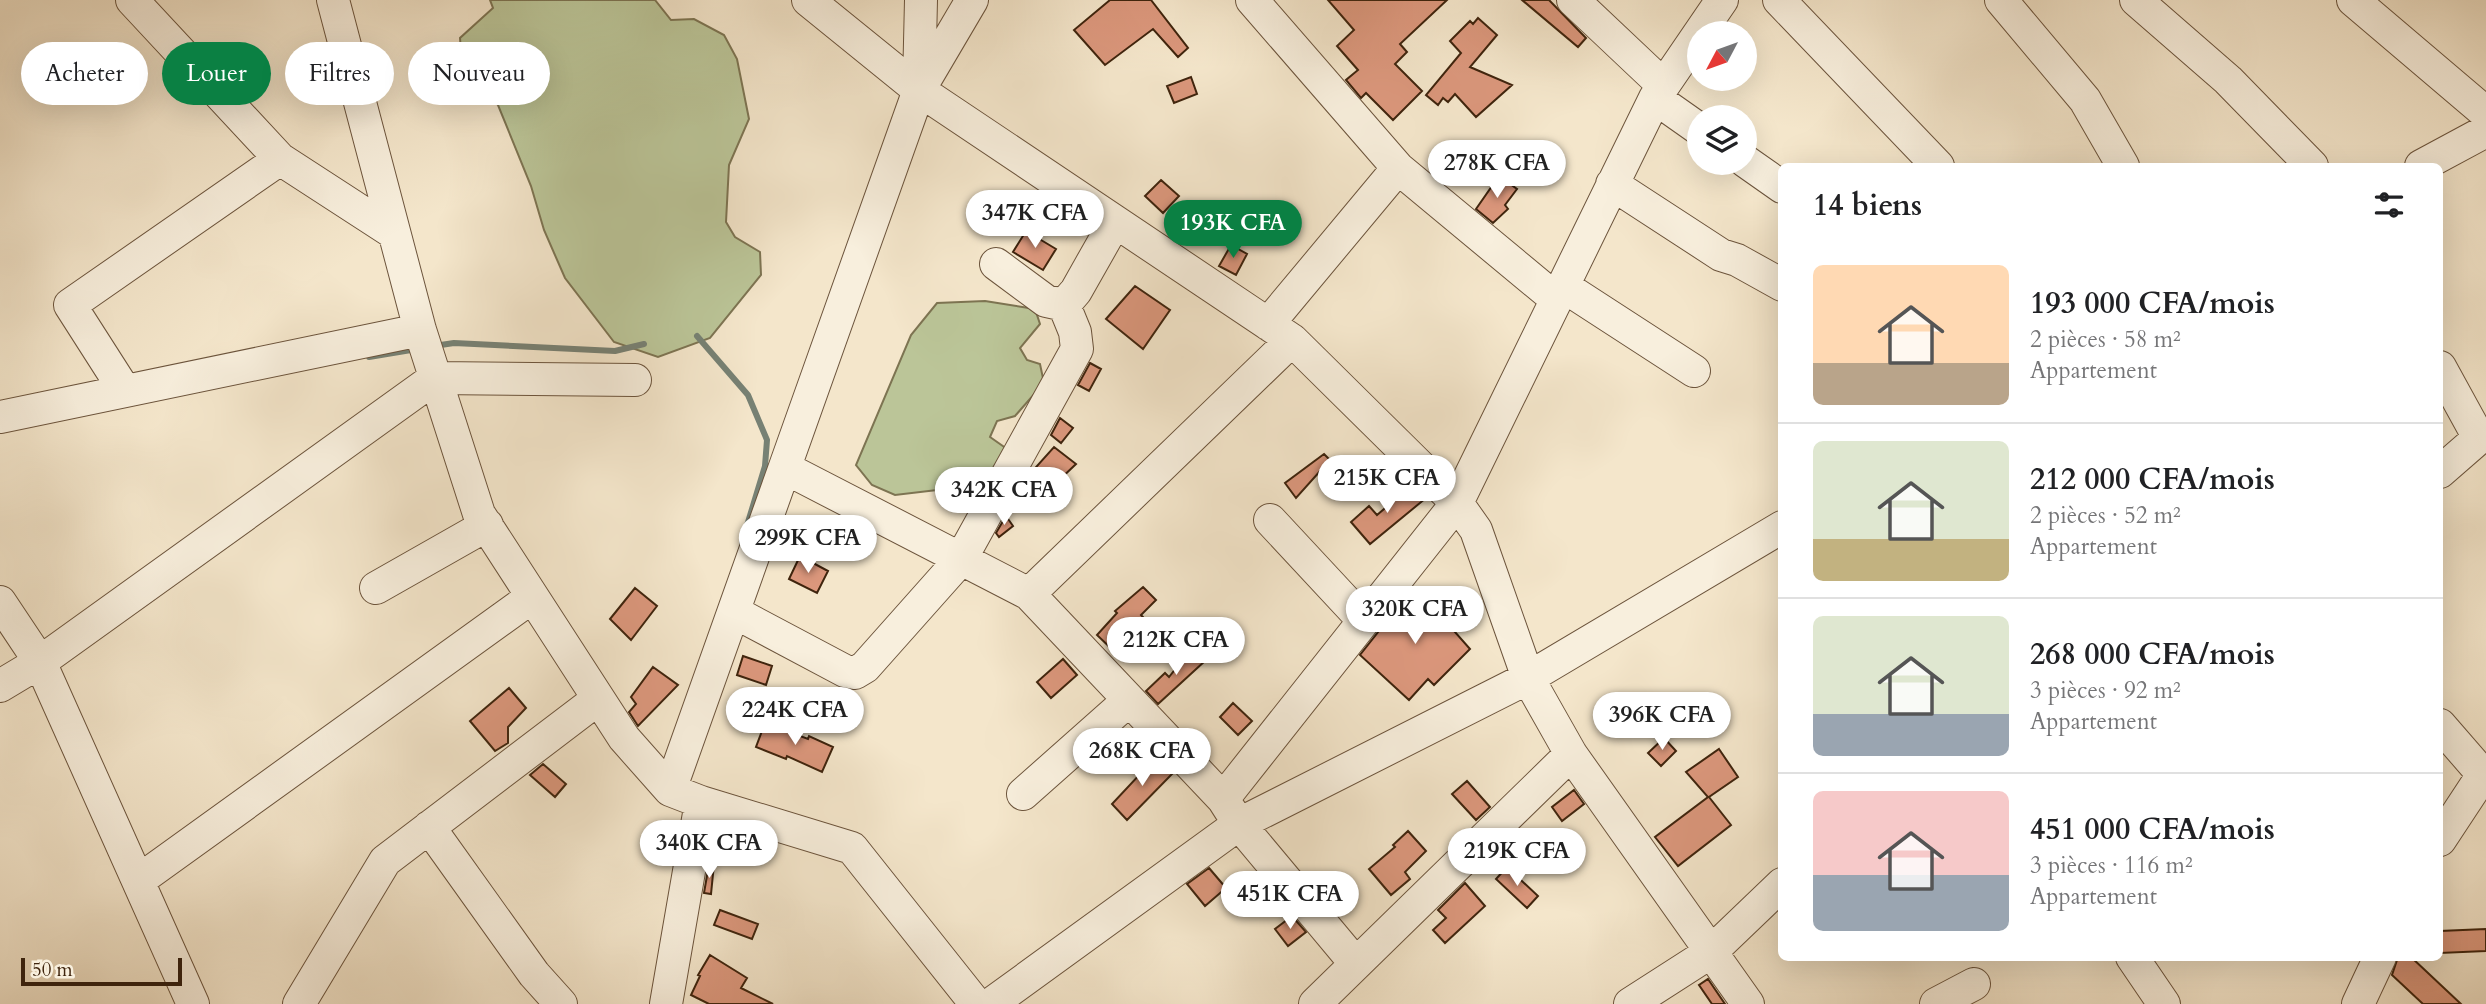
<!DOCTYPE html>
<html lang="fr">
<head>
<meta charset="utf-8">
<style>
  body { margin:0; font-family:Cardo,serif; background:#f2f2f2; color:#202124; height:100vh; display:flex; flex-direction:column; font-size:26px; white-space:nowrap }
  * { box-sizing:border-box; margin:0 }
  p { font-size:23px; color:#757577 }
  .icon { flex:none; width:38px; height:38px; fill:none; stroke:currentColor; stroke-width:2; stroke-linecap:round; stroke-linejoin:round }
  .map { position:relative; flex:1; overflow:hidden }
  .panel { position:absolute; left:1778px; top:163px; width:665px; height:798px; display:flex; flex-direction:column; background:#fff; border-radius:10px; box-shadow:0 7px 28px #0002 }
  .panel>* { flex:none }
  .banner { position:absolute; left:21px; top:42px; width:665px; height:63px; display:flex; gap:14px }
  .needle { width:46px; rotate:229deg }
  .fabs { position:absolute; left:1687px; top:21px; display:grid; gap:14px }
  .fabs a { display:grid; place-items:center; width:70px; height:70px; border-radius:50%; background:#fff; box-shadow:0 7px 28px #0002; font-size:35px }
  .scale { position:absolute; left:21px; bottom:18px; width:161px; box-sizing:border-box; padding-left:7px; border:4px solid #3f240d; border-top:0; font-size:19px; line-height:24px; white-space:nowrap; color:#3f240d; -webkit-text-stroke:5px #f8efdd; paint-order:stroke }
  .price { position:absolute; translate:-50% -60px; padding:0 16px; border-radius:24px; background:#fff; color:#222; font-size:23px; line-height:46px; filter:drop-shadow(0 2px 4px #0008) }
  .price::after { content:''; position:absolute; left:50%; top:42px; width:21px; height:16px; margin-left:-10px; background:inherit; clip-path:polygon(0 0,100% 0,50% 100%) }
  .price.selected { background:#0b8043; color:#fff }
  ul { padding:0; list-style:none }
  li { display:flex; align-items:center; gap:21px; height:175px; padding:0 35px }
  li+li { border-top:2px solid #e0e0e0 }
  li span { display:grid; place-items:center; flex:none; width:196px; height:140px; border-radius:10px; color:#555 }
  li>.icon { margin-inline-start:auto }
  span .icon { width:84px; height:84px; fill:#fffc; stroke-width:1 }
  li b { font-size:30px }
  h2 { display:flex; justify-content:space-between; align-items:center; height:84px; padding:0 35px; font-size:30px }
  .chip { padding:0 24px; border-radius:32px; background:#fff; box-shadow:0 7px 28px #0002; font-size:24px; line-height:63px }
  .chip.selected { background:#0b8043; color:#fff }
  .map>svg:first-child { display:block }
  .green { fill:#bbc598; stroke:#7d7452; stroke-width:2 }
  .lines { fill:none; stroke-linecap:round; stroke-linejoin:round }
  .stream { stroke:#778174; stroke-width:6 }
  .building { fill:#db977c; stroke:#3f240d; stroke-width:2 }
  .minor-casing { stroke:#6c543c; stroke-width:34 }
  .minor { stroke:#f8efdd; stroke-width:32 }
</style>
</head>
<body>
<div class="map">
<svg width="2486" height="1004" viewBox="0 0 2486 1004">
  <rect width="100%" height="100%" fill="#f4e6cb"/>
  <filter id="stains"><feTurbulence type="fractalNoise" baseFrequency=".00286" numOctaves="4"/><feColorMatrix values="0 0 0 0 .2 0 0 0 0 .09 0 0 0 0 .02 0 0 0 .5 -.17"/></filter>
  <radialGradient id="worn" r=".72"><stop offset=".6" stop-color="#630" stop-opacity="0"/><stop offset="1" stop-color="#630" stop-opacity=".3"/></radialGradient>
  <path class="green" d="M490,0H655L671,20L694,19L724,35L737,59L749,119L729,165L726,222L735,237L760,252L761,275L710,338L658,357L614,342L565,278L544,230L531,186L498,105L462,65L460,38L493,8Z
    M985,301L1035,309L1040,324L1020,348L1027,360L1040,364L1044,383L1015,416L997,421L990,437L1007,449L1005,462L971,486L895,495L872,485L856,465L911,335L937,303Z"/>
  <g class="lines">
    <path class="stream" d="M697,336L748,395L767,440L765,466L742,542
      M434,346L454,343L615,351L644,344
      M369,357L417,349"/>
  </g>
  <path class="building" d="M1110,0H1151L1188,48L1178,57L1153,29L1105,65L1074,30Z
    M1328,0H1447L1400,44L1407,52L1395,64L1422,91L1393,120L1366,93L1361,98L1346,80L1358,70L1337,46L1354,30Z
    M1522,0H1549L1586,38L1578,47Z
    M1478,18L1497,35L1470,67L1512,85L1476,117L1455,94L1448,102L1443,98L1438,105L1426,95L1461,53L1450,41L1470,21L1473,24Z
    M1191,77L1197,94L1174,103L1167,86Z
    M1499,176L1517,189L1505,205L1508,209L1493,223L1476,209Z
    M1161,180L1179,196L1163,213L1145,196Z
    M1026,231L1056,249L1043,270L1013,252Z
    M1231,245L1247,254L1236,275L1219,266Z
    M1135,286L1170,310L1143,349L1106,319Z
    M1090,363L1101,369L1089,391L1078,385Z
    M1060,418L1073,428L1061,443L1051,435Z
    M1054,447L1076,464L1036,502L1022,486L1028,476Z
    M1324,454L1330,460L1296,498L1285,483Z
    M1412,485L1426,498L1370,544L1351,522L1369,506L1377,515Z
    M1006,516L1013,526L999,537L996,533Z
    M800,556L828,571L817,593L789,579Z
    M1143,587L1156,600L1141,615L1153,628L1141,640L1137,635L1118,655L1097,635L1117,613L1115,611Z
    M635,588L657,606L631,640L610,619Z
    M1428,589L1443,611L1439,614L1470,649L1434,685L1428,679L1409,700L1360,655L1394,612Z
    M1192,648L1206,660L1158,704L1146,691L1165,673L1169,677Z
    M743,656L772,666L766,685L737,675Z
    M1063,659L1077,675L1051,698L1037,682Z
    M653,667L678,685L638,726L629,712L636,704L631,697Z
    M509,688L526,708L508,727V743L495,751L470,721Z
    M1233,703L1252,721L1238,735L1220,717Z
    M765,723L808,739L809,736L833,747L822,772L787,756L786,759L756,747Z
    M1664,738L1676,751L1661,766L1648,753Z
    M1719,749L1738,777L1709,797L1731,825L1678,866L1655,837L1708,797L1686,772Z
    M1157,756L1173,773L1127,820L1112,804Z
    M543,764L566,784L555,797L530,775Z
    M1467,781L1490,807L1476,820L1452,794Z
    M1574,790L1584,804L1562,821L1552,807Z
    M1408,831L1426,851L1405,872L1410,879L1391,895L1369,869L1395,847L1393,845Z
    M709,864H714L711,894L704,893Z
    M1507,867L1538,896L1527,908L1496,879Z
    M1209,868L1226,888L1205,906L1187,884Z
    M1465,883L1485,906L1445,943L1433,930L1446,918L1438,910Z
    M720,910L758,924L752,939L714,925Z
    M1292,916L1306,932L1288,946L1275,929Z
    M2486,929V951L2440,953V931Z
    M710,955L747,978L741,988L773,1004H709L691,995L700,976L698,975Z
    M2398,957H2411L2461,1004H2423L2392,975Z
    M1708,979L1725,1004H1712L1699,985Z"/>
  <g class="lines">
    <defs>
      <path id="minor" d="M132,0L280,159L394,233
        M333,0L420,330L479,514L624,738L670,790L701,802L852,848L976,1004
        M808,0L919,90L1292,340L1457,503L1476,530L1528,678L1571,754L1748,1004
        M1252,0L1398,168L1556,299
        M1573,0L1663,85
        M1779,0L1938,166
        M2001,0L2085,100L2123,166
        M2136,0L2228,80L2312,166
        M2353,0L2486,113
        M919,85L921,0
        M1655,98L1699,129
        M1745,161L1782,187
        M2421,166L2486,131
        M1612,184L1721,255L1737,260L1782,285
        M996,264L1046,301L1064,305L1076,291L1115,222
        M1563,286L1694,371
        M1268,324L1398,168
        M2440,367L2479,438L2440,472
        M125,391L70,305L280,159
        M0,417L420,330
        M785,468L1029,594L1223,799L1239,824L1356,964
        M1270,520L1364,621
        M376,588L487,525
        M1029,594L1292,340
        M0,602L40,662L193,1004
        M734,612L845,671L855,673L865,667L961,559L1077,349L1075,332L1064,305
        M0,686L40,662L435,378L635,380
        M2440,725L2486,778
        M670,790L919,90L972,0
        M1023,794L1129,700
        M1223,799L1457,503L1655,98L1722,0
        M429,827L534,974L561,1004
        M2440,840L2486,770
        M138,881L532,597
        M2132,957L2164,1004
        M299,1004L385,861L598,699
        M666,1004L701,802
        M991,1004L1239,824L1528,678L1782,527
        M1315,1004L1571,754
        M1630,1004L1711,952L1782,884
        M1936,1004L1974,984
        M2358,1004L2380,957"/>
    </defs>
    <use href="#minor" class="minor-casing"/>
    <use href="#minor" class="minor"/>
  </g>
  <rect width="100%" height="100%" filter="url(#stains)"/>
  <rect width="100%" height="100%" fill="url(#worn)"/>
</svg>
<div class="fabs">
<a><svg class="needle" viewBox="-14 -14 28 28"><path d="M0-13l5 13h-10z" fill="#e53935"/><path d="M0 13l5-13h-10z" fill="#757577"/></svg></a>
<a><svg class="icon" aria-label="layers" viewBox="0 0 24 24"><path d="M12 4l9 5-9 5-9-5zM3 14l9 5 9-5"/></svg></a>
</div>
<div class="scale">50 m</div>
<b class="price" style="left:1497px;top:200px">278K CFA</b>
<b class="price" style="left:1035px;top:250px">347K CFA</b>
<b class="price selected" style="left:1233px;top:260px">193K CFA</b>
<b class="price" style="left:1387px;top:515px">215K CFA</b>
<b class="price" style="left:1004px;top:527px">342K CFA</b>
<b class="price" style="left:808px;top:575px">299K CFA</b>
<b class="price" style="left:1415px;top:646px">320K CFA</b>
<b class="price" style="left:1176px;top:677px">212K CFA</b>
<b class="price" style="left:795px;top:747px">224K CFA</b>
<b class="price" style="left:1662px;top:752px">396K CFA</b>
<b class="price" style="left:1142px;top:788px">268K CFA</b>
<b class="price" style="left:709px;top:880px">340K CFA</b>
<b class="price" style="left:1517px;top:888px">219K CFA</b>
<b class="price" style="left:1290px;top:931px">451K CFA</b>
<div class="banner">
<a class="chip">Acheter</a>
<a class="chip selected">Louer</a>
<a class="chip">Filtres</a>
<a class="chip">Nouveau</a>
</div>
<section class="panel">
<h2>14 biens<svg class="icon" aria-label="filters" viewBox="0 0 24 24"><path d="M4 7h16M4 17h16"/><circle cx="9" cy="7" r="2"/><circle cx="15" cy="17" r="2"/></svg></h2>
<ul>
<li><span style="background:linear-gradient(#ffd9b3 70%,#b9a48a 0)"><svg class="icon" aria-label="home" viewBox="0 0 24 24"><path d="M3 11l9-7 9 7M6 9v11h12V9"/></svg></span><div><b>193 000 CFA/mois</b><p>2 pièces · 58 m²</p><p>Appartement</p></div></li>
<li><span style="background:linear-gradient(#dfe7d0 70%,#c2b280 0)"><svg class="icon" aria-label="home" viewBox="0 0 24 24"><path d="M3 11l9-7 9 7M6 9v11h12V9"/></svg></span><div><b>212 000 CFA/mois</b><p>2 pièces · 52 m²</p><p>Appartement</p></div></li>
<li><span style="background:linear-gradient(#dfe7d0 70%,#9aa5b1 0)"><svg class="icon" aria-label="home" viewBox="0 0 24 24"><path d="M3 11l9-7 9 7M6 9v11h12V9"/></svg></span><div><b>268 000 CFA/mois</b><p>3 pièces · 92 m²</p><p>Appartement</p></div></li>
<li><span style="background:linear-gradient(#f6c9c9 60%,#9aa5b1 0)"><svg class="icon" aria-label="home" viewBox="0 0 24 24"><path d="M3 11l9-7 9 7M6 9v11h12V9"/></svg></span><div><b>451 000 CFA/mois</b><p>3 pièces · 116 m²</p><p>Appartement</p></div></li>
</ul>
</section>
</div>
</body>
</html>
